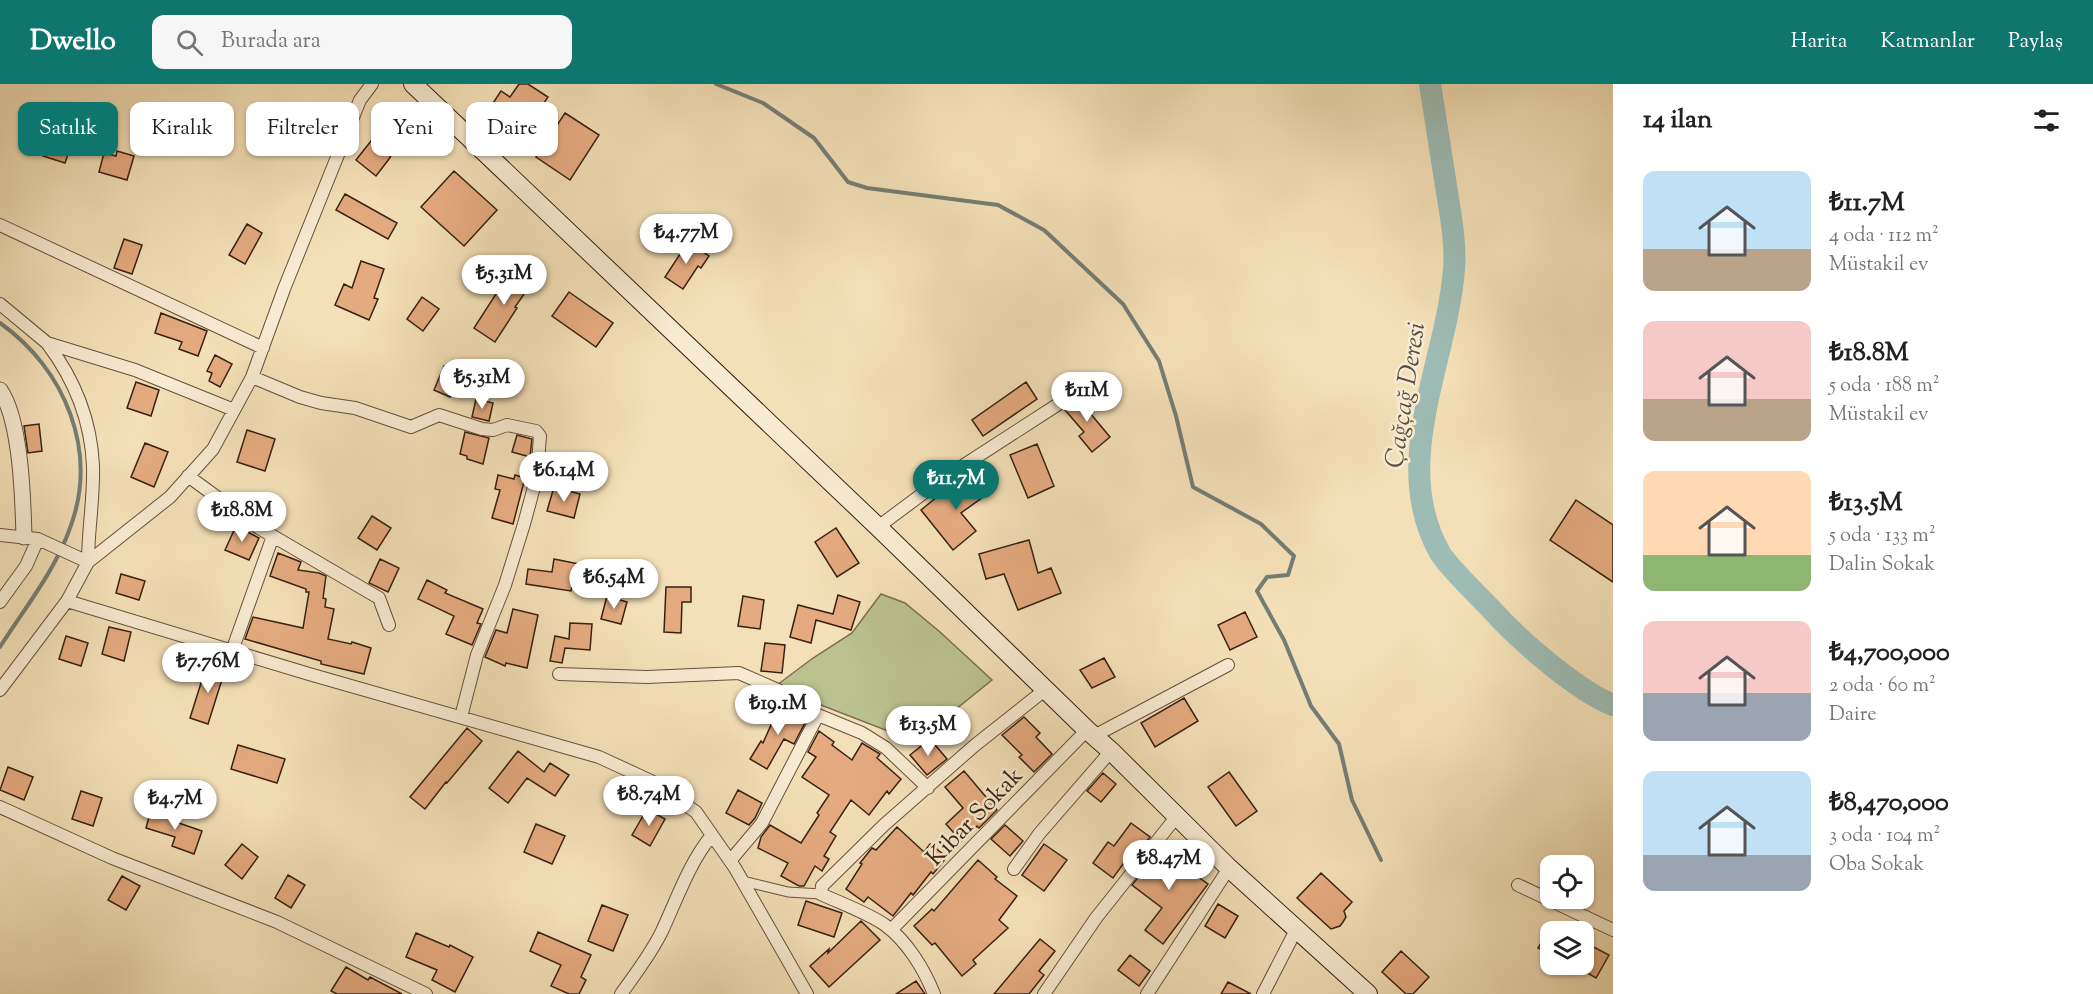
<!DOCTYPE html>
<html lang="tr">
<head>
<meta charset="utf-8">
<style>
  body { margin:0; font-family:"Sorts Mill Goudy",serif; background:#f6f6f6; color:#222; height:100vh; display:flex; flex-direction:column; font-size:22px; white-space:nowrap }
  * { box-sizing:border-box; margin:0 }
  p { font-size:20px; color:#767676 }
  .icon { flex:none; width:33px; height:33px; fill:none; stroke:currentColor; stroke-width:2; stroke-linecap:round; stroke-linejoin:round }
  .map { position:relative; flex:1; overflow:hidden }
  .sheet { display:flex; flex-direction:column; background:#fff; width:480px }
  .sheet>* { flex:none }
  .guide { position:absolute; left:18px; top:18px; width:570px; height:54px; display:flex; gap:12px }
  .fabs { position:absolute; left:1540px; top:771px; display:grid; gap:12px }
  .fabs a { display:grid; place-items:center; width:54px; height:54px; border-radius:12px; background:#fff; box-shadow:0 2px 4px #0004; font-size:30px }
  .price { position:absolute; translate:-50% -51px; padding:0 14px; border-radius:21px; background:#fff; color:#222; font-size:20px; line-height:39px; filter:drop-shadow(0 2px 3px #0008) }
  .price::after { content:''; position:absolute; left:50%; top:36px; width:18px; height:14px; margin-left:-9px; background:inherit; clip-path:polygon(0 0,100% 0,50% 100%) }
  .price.active { background:#0f766e; color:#fff }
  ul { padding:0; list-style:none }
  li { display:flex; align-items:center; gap:18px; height:150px; padding:0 30px }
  li span { display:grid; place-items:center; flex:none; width:168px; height:120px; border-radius:12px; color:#555 }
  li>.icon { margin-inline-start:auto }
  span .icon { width:72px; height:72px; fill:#fffc; stroke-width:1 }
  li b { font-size:26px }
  h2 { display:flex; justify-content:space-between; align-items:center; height:72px; padding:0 30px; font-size:26px }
  .chip { padding:0 21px; border-radius:12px; background:#fff; box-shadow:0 2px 4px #0004; font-size:21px; line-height:54px }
  .chip.active { background:#0f766e; color:#fff }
  header { display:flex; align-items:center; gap:36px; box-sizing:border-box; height:84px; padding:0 30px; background:#0f766e; color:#fff }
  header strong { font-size:28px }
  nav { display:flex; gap:33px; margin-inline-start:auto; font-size:21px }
  .search { width:420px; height:54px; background:#f6f6f6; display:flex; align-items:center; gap:15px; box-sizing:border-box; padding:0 21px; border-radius:12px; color:#767676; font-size:22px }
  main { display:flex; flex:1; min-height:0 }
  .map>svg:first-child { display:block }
  .green { fill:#bbc28f; stroke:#797151; stroke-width:1.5 }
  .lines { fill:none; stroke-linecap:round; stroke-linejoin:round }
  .stream { stroke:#747e74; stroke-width:4 }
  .river { stroke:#9dbcb4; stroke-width:22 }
  .building { fill:#e5ab80; stroke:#372013; stroke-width:1.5 }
  .pedestrian-casing { stroke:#66503c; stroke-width:11 }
  .minor-casing { stroke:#66503c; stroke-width:14 }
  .tertiary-casing { stroke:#66503c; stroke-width:17 }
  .secondary-casing { stroke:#372013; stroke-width:20 }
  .pedestrian { stroke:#f8ebd1; stroke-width:9 }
  .minor { stroke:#f8ebd1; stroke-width:12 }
  .tertiary { stroke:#f8ebd1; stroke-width:15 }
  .secondary { stroke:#f8ebd1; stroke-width:18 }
  .labels { text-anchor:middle; stroke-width:5; stroke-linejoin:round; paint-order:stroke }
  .street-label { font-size:24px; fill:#372013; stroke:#f8ebd1 }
  .water-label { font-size:26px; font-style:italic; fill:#564f43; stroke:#f8ebd1 }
</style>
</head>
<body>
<header>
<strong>Dwello</strong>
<div class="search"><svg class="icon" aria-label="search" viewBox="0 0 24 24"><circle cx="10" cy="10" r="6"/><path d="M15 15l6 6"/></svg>Burada ara</div>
<nav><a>Harita</a><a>Katmanlar</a><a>Paylaş</a></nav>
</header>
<main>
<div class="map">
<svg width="1613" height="910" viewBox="0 0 1613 910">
  <rect width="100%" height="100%" fill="#f4e0b8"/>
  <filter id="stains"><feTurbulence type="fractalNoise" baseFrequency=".00333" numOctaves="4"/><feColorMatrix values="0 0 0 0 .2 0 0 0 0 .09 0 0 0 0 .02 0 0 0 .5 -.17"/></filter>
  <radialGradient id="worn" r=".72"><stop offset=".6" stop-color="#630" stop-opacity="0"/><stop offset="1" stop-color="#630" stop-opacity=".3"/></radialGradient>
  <path class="green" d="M881,510L905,519L940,548L992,596L930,646L906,654L808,616L777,601L813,574L852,549Z"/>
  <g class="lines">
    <path class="stream" d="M716,0L763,19L814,54L848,98L867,104L998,121L1044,146L1123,220L1159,277L1176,332L1193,403L1261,440L1294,472L1288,491L1267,493L1257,507L1284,556L1311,622L1339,660L1352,716L1381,776
      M0,239C65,285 99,367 70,444C55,487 24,525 0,563"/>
    <path class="river" d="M1430,0C1436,36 1441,72 1447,108C1451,133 1456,160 1454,185C1447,278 1389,379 1440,469C1450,485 1478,511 1492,526C1519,556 1576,606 1613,621"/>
  </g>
  <path class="building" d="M519,0H528L548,13L520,55L485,31L501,7L510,13Z
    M565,29L599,51L570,96L536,73Z
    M380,39L402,53L389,75L376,92L356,76L371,57Z
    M51,49L73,56L65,79L43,72Z
    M117,67L134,72L127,96L99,88L104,69L116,72Z
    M454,87L497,126L464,162L421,123Z
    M345,110L397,139L388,155L336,126Z
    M247,140L262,149L245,180L229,171Z
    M124,155L142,161L132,190L114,184Z
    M688,158L709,172L701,184L698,182L683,205L665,193Z
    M361,177L384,185L374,214L378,215L369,236L335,221L344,200L352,204Z
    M518,184L534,196L515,223L517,224L495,258L474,244L503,199L506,201Z
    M569,208L613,239L596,263L552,232Z
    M422,213L439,225L423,247L407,235Z
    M161,229L207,247L198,272L179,265L182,258L155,249Z
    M215,271L232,280L220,303L209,297L212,289L207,287Z
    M444,282L460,290L450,313L434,306Z
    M136,298L159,306L151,332L127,324Z
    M1026,298L1037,315L983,352L972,336Z
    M1083,309L1096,324L1090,329L1110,353L1092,368L1079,352L1084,348L1065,326Z
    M476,315L493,319L489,337L472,333Z
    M39,340L42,367L28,369L24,342Z
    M247,346L275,355L265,387L237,378Z
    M465,348L489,354L483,380L467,375V372L460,370Z
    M517,351L532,355L530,373L512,368Z
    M145,359L168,368L154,403L131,393Z
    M1037,360L1054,402L1028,414L1010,371Z
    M976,389L990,408L961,429L976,447L953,466L921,426L944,407L947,411Z
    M498,391L514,395L515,391L525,394L513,440L492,434L500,406L495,405Z
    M554,403L580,410L574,434L547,427Z
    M1576,416L1613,441V498L1550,456Z
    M372,432L391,444L377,466L358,454Z
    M236,442L259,454L249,476L225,466Z
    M836,444L859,479L837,493L815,458Z
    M1029,456L1038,489L1051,484L1061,509L1018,526L1004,490L986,495L979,470Z
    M278,469L301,478L298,486L319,489L326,492L323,514L326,515L325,523L334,525L328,555L351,560L352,558L371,564L364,590L321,580V577L245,555L253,533L303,544L309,508H306V505L270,492Z
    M380,475L399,484L388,508L369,499Z
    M554,475L594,483L593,492H600L599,503L572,501L571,507L526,500L528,485L552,488Z
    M121,490L145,497L139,516L116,509Z
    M427,496L447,506L445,509L483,525L477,539L481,540L472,561L446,550L454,532L418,515Z
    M666,503H691V518H682L681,549L664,548Z
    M838,511L860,518L851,546L816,536L811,559L790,553L798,521L833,530Z
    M607,512L627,518L621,540L601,535Z
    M743,512L764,516L760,545L738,542Z
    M513,525L538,531L527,584L506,579L505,582L485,573L496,546L507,549Z
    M1245,528L1257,553L1230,566L1218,541Z
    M570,539L592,540L590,566L565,564L562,579L550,577L555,552L569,555Z
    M109,543L131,548L124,577L102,570Z
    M66,552L88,559L81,582L59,575Z
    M765,559L785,561L782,589L761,587Z
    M1104,574L1115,593L1092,604L1080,586Z
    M207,580L225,586L208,640L190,634Z
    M1184,614L1198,637L1155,663L1141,639Z
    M779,623L807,635L794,660L784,655L767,685L750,675L761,657L763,659Z
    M1024,633L1040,649L1036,653L1052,670L1034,688L1019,673L1022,671L1002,651Z
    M467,644L482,657L447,699L446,698L425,725L410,713Z
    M819,647L834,658L832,661L852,676L862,659L880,670L877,674L901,695L889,710L887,707L869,731L851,716L830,748L836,752L824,772L829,775L822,787L815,782L804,802H799L781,792L788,779L758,764L761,753L770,741L801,759L819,731L817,729L829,711L802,693L816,673L808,668Z
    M930,655L947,675L927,691L910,671Z
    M238,661L285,675L277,699L231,685Z
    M518,667L544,688L550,679L569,691L555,712L527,694L508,719L489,704Z
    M8,683L33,693L24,716L0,706Z
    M964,687L997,726L979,744L977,742L961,757L946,740L963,724L945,703Z
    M1229,688L1257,727L1236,742L1208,703Z
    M1103,689L1116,700L1101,718L1087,707Z
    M738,706L762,719L755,734L749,741L726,729Z
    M81,707L102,714L93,742L72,735Z
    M647,725L665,735L650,762L632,751Z
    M151,726L174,734L173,737L202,747L194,770L172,762L175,753L146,744Z
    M1131,739L1150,753L1135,772L1131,769L1113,794L1093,779L1108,758L1114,762Z
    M536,740L565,752L552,780L524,768Z
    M1005,741L1023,757L1010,772L991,755Z
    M897,743L924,768L930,760L947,773L933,790L931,788L913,811L911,809L893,832L868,813L864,818L846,805L862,780L860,779L872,764L876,766Z
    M242,760L258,773L242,795L225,781Z
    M1044,760L1067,776L1044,807L1022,791Z
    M1165,760L1185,775L1181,781L1208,800L1163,860L1145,846L1162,824L1132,801Z
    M978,776L997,793L995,795L1017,812L999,836L1008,844L973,876L976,880L962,892L935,859L932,861L914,842L932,825L934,827Z
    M1321,789L1352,818L1344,827L1346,833L1343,838L1340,842L1331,845L1297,814Z
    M288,791L305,801L291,824L275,814Z
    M122,792L140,802L126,826L108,816Z
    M806,817L842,829L834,853L798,841Z
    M1218,820L1238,832L1225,854L1205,842Z
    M602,821L628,831L613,867L588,857Z
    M861,837L880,856L829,903L810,882L829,865L828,869Z
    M1551,842V871L1538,864Z
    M538,848L591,871L581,893L586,896L579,910H569L551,902L561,881L530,867Z
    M416,849L449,863L450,861L473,873L455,908L432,896L437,886L406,873Z
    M1040,855L1055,867L1039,887L1044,891L1029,910H994Z
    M1588,860L1609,871L1596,894L1584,887V867Z
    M1401,867L1429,893L1413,910H1406L1382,888Z
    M1130,871L1150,887L1139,902L1118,886Z
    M346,883L368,896L370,893L402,910H337L331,907Z
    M916,897L925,910H896Z
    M1228,898L1251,910H1221Z"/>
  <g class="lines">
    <defs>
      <path id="pedestrian" d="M743,797L788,808L821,810"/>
      <path id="minor" d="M0,141L263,264
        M0,220L47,259L135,286L234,326
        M47,259C75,296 91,335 93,382C94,414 88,446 88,478
        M252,293L300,313L321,319L355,324L411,343L439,331L482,345L493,346L507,341L536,347L540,352L537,392L524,440L505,501L477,571L461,633
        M188,392L259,444L379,514L389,541
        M878,443L941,396L1057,321L1080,298
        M0,451L38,455L88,478
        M67,517L309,590L599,673L651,697L696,728L735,784L807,910
        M0,518L26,482L38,455
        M232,567L273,452
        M559,590L647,593L739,589L778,606L818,631L862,649L886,664L928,704
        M0,606L67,517L88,478L170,413L213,365L252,293L284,205L360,16L372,0
        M1094,652L1228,581
        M0,723L112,774L277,838L426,910
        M730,777L762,739L818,631
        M1014,785L1039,750L1111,667
        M1518,801L1613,846
        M891,846L1087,646
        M621,910C636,889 651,870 662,847C677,815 689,779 712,751
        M934,910C924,885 907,857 885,841C868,829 840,819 821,810L822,802L884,741L974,662L1046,605
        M1044,910L1096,834L1177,732
        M1147,910L1229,784
        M1263,910L1297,844"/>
      <path id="tertiary" d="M0,306C21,336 23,415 24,453"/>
      <path id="secondary" d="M413,0L878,443L1087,646L1111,667L1229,784L1368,910"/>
    </defs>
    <use href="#pedestrian" class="pedestrian-casing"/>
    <use href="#minor" class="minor-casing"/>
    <use href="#tertiary" class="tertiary-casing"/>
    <use href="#secondary" class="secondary-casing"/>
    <use href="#pedestrian" class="pedestrian"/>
    <use href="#minor" class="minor"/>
    <use href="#tertiary" class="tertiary"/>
    <use href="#secondary" class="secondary"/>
  </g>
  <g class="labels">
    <g class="street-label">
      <text transform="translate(974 732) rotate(-46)" y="8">Kibar Sokak</text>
    </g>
    <g class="water-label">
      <text transform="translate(1404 311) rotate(-81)" y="9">Çağçağ Deresi</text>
    </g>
  </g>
  <rect width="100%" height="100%" filter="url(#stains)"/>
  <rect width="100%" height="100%" fill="url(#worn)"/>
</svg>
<div class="fabs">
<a><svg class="icon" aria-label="locate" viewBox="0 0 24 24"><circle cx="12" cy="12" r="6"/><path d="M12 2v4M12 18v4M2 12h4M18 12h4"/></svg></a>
<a><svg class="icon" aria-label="layers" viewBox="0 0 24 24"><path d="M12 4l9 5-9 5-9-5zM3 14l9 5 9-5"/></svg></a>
</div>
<b class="price" style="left:686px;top:181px">₺4.77M</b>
<b class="price" style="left:504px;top:222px">₺5.31M</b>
<b class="price" style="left:482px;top:326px">₺5.31M</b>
<b class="price" style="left:1087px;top:339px">₺11M</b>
<b class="price" style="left:564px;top:419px">₺6.14M</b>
<b class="price active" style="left:956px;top:427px">₺11.7M</b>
<b class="price" style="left:242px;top:459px">₺18.8M</b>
<b class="price" style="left:614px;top:526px">₺6.54M</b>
<b class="price" style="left:208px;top:610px">₺7.76M</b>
<b class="price" style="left:778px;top:652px">₺19.1M</b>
<b class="price" style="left:928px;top:673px">₺13.5M</b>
<b class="price" style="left:649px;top:743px">₺8.74M</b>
<b class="price" style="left:175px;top:747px">₺4.7M</b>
<b class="price" style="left:1169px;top:807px">₺8.47M</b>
<div class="guide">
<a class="chip active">Satılık</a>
<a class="chip">Kiralık</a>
<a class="chip">Filtreler</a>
<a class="chip">Yeni</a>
<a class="chip">Daire</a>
</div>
</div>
<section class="sheet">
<h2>14 ilan<svg class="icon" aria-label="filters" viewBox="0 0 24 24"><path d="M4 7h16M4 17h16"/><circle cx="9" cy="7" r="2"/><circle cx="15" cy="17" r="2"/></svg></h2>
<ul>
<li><span style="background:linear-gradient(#bfe0f5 65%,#b9a48a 0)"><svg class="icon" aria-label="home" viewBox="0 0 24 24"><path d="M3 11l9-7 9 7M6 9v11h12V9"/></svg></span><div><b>₺11.7M</b><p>4 oda · 112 m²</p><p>Müstakil ev</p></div></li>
<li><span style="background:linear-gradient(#f6c9c9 65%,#b9a48a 0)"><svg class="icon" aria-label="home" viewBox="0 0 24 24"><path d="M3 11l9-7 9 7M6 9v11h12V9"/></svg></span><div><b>₺18.8M</b><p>5 oda · 188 m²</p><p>Müstakil ev</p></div></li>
<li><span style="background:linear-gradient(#ffd9b3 70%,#8fb573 0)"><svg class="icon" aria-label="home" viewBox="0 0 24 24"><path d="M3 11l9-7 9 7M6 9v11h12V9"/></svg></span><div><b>₺13.5M</b><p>5 oda · 133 m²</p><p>Dalin Sokak</p></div></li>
<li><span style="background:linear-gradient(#f6c9c9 60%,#9aa5b1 0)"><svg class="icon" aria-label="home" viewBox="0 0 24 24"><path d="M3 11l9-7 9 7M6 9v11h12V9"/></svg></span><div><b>₺4,700,000</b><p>2 oda · 60 m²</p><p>Daire</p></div></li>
<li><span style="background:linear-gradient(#bfe0f5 70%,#9aa5b1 0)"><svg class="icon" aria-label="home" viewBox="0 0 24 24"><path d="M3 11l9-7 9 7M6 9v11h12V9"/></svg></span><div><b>₺8,470,000</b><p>3 oda · 104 m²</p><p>Oba Sokak</p></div></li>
</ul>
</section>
</main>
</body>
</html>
